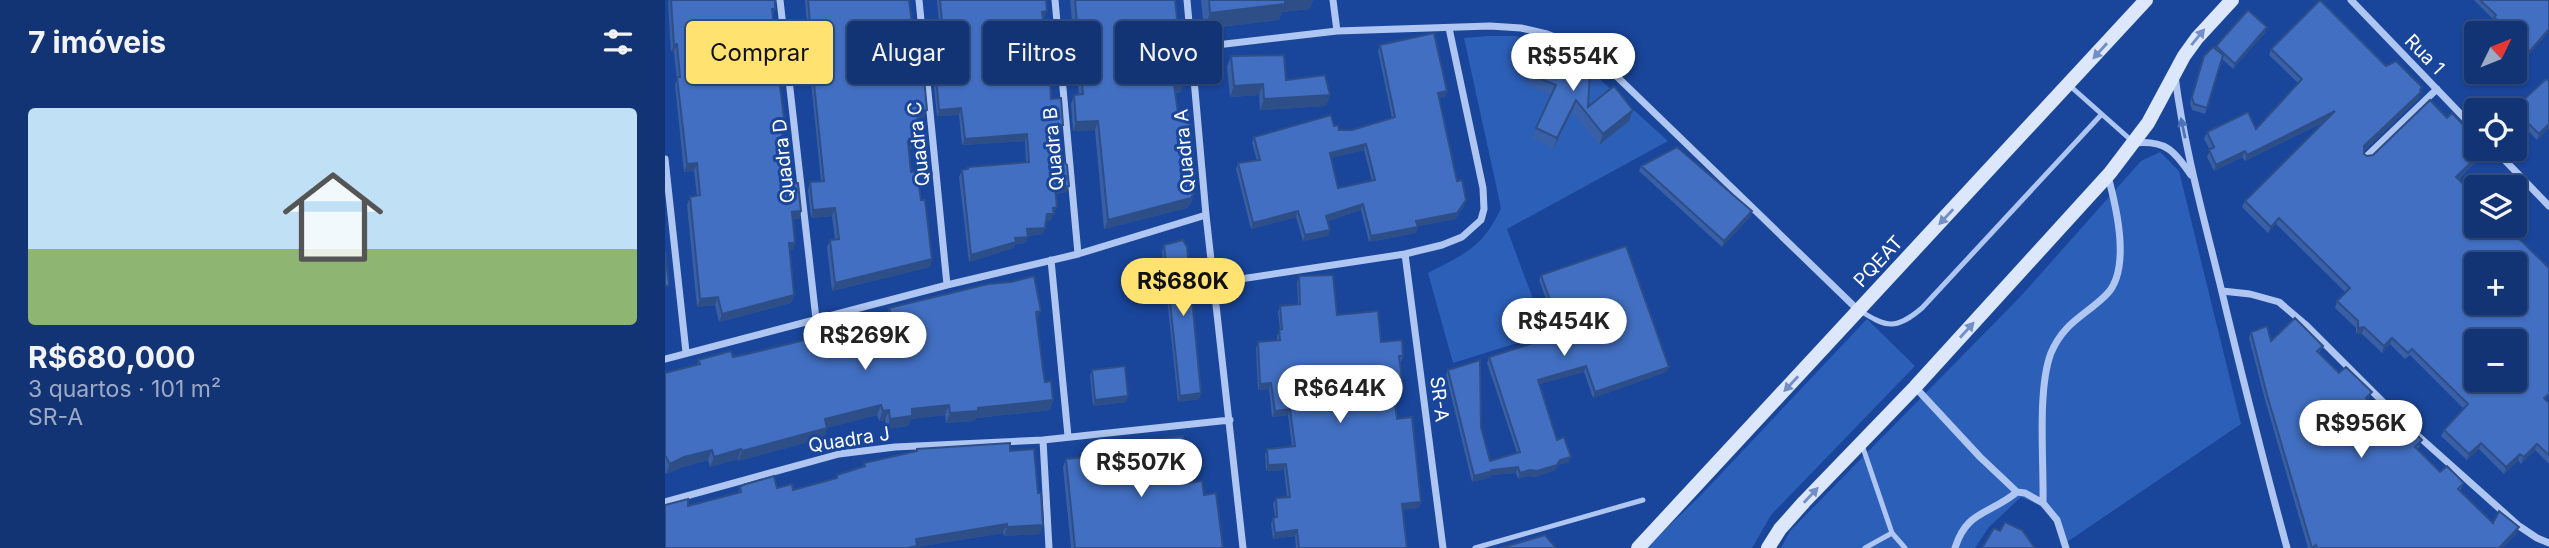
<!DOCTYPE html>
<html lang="pt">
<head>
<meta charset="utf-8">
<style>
  body { margin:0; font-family:Inter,sans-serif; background:#203f7c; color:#f1f3f6; height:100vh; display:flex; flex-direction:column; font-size:26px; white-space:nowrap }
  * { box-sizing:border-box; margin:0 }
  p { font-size:23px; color:#9daac5 }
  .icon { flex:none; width:38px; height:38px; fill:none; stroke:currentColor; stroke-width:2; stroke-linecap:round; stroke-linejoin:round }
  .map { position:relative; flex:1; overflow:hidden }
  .details { display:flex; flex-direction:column; background:#133474; width:665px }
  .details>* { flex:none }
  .top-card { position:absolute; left:21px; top:21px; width:665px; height:63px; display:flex; gap:14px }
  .needle { width:46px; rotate:47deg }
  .controls { position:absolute; left:1799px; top:21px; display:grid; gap:14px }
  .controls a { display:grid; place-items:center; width:63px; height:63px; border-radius:7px; background:#133474; box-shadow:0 2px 5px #0004,0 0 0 2px #324f86; font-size:35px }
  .price { position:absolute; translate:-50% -60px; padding:0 16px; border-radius:24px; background:#fff; color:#222; font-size:23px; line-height:46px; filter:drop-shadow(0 2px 4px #0008) }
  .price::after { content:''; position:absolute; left:50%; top:42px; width:21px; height:16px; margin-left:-10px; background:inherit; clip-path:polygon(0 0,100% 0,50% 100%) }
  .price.current { background:#ffe26f; color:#111 }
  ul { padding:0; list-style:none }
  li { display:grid; align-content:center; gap:14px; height:371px; padding:0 28px }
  li span { display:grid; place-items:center; height:217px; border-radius:7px; color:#555 }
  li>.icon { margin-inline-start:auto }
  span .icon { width:126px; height:126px; fill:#fffc; stroke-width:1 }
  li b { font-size:30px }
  h2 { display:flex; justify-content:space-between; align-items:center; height:84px; padding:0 28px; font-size:30px }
  .chip { padding:0 24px; border-radius:7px; background:#133474; box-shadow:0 2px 5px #0004,0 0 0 2px #324f86; font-size:24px; line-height:63px }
  .chip.current { background:#ffe26f; color:#111 }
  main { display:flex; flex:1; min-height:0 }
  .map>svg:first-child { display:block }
  .green { fill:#2c5fb7 }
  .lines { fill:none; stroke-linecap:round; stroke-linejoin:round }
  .lane { stroke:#aec6f1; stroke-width:5 }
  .street { stroke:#aec6f1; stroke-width:7 }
  .secondary { stroke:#dde7fc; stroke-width:14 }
  .wall { fill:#395fa6; fill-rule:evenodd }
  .shaded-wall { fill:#2e4e87 }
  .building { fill:#426fc1; stroke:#2e4e87; stroke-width:2; fill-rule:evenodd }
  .oneway { fill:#718ec6 }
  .oneway2 { fill:#4d72b8 }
  .labels { text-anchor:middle; stroke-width:6; stroke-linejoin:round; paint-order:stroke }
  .street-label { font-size:19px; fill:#fff; stroke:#19459a }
</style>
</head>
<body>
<main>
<section class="details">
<h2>7 imóveis<svg class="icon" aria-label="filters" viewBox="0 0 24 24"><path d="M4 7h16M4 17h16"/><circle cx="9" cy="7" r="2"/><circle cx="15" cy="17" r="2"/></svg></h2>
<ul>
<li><span style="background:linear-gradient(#bfe0f5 65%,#8fb573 0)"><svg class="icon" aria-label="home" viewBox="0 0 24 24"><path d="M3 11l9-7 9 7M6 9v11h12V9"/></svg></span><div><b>R$680,000</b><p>3 quartos · 101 m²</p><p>SR-A</p></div></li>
</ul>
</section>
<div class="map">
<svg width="1884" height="548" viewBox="0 0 1884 548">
  <rect width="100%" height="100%" fill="#19459a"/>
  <path class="green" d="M822,36H851L901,52L919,65L1003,141L842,229L881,334L788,363L763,273C799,254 818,248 836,208L799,38Z
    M1495,152L1514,171L1576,424L1396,546C1391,515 1385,509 1356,497L1324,527L1310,548H1116L1125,531L1356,296L1476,161Z
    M1202,319L1250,366L1106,515L1087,548H981L1036,495Z"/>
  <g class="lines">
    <path class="lane" d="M1404,85L1467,141
      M1194,310C1222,328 1231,330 1257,308L1436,115
      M1197,445L1227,533L1240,548
      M810,548L978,500
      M1200,548L1227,533"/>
    <path class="street" d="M115,0L151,319
      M254,0L282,285
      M390,0L413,254
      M522,0L541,215L578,548
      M668,0L672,31
      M1686,0L1811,130
      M526,48L672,31L825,26L856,28L882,34L906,43L941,66L1193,310
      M1510,76C1519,146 1538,215 1555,284C1576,372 1598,460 1622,548
      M1469,143C1500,140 1509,150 1526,175
      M1829,149L1884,206
      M1701,157L1772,89
      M0,159L21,352
      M740,254L778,548
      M386,260L403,436
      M549,283L740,254L777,245L797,237L816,220L819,209L818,188L784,28
      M1557,291L1585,294L1614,302L1642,326L1737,421
      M0,359L282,285L413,254L541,215
      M1250,387L1315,457L1352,492L1360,493L1378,503L1392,520L1401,548
      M1751,434L1854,526L1872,538L1884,543
      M378,440L384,548
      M0,502L174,454L230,447L378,440L565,420
      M1378,503C1379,463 1372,389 1386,353C1399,322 1420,316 1441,295C1467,270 1451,206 1443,176
      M1290,548C1302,510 1324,515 1352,492"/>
    <path class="secondary" d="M973,548L1481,0
      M1103,548L1115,529L1139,502L1250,387L1445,173L1483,123L1519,56L1532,38L1567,0"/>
  </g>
  <path class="wall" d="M4,0H111L108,15L116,94L117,133L115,153L119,184L136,211L134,219H128V250H125L129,295L126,303L54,322L50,305L32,307L22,205L25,197L32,196L29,171L19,172L10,85L12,79L9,52H6L3,2Z
    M140,0H244L247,24L262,110L259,117L252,119L255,141L252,149H243L246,172L256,200L267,259L265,267L167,291L162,247L165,240L170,239L167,216L146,218L143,190L145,182L156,181L142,42L143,37Z
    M272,0H381L379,18H378L386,99L396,132H393L394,157L404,186L401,192L391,194L390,214H388L386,220L381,221L378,234L363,236L360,243L350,244L348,248L304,262L294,177L297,170L302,169L303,167L361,162L360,141L297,145L294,115L272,116L263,30L266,23L274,22Z
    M405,0H510L516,92L510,93L513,113L529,193L526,203L522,208L439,229L430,130L408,131L406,104L409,95H414Z
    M536,0H648L645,9L617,12L614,20L539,29Z
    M1809,0H1884L1862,57L1850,45V33H1838L1827,23L1828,19Z
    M1602,27L1600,33L1568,69L1557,59L1540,114L1527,110L1525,103L1539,56L1550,49L1551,46Z
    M870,42L896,58L923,107L968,110L964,121L934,145L907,111L888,149L867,138L886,95L862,85L868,70L860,67Z
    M715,45L782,91L780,97L774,98L792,181L801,200L799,206L790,219L753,226L751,233L704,242L696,210L663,221L665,230L663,236L638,241L631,217L586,229L571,169L573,163L592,161L587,143L589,137L669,126L674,130H687L727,118L713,51ZM699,150L707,181L673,188L666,158Z
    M1606,49L1721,66L1757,87L1754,98L1699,151V154L1702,156L1708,155L1782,118L1821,149L1818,154L1794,179L1882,401L1884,403V464L1870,450L1856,464L1853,460L1839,474L1814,449L1802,460L1776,436L1779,430L1799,409L1745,355L1740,359L1725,344L1717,353L1697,334H1691V328L1670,308L1672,301L1681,293L1611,224L1603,233L1577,207L1580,201L1659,122L1580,161L1577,157L1549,171L1542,157L1545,150L1539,139L1542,132L1591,129L1633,83L1604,55Z
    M566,56L621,80L665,95L661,106L595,110L594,95L565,97L562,67Z
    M1849,109L1884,128L1872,140L1850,117Z
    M976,166L1087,211L1085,217L1057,247L974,171Z
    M499,245L536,393L534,399L513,402L497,251Z
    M876,275L1004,367L1001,372L928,398L919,372L874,384L892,440L906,457L904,462L893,465L890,470L870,477L863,476L853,479L851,473L826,475V477L807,482L781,375L783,370L816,427L825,461L852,453L822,363L824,357L894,335L874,280Z
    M634,276L672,315L738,356L736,362H735L736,394H729L732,419L754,508L737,509L742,548H631L630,536L608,539L606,524L608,518L610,517L608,504L611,498L622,497L619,470L601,471L600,455L602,449L627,446L623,415L607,417L604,389L593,390L591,348L593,342L612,340V336L615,330L613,312L615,306L633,304L632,282Z
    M224,308L372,322L380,382L388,400L385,410L311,418L309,421L281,423L280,415L246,419L243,426L222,429L220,420L214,421L212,415L162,428L159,438L73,461V459L45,467L43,460L15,468L1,474L0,472V373L32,365L33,360L82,354L150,338L153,326L195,329L222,322L221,318Z
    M1586,332L1606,341L1658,346L1654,353L1674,373L1704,398L1703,400L1725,422L1755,446L1752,449L1775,472L1799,483L1795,491L1828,523L1852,533L1837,548H1643L1600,400L1584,338Z
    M427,370L463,396L461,402L428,406L425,375Z
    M444,443L522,483L539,495L558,548H406L398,467L401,459L442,455L441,451Z
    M252,449L345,451L375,534L339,536L338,533L252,547V548H0V505L23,506L73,493L75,487L112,488L128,490L170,478L172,475L198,467L199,463L252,451Z"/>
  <path class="shaded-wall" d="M618,0H648L645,9L617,12L614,20L539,29L545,13Z
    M382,11L379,18L374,19L377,12Z
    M1602,27L1600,33L1568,69L1570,64Z
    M1884,29V32L1862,57L1864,52Z
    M12,44L9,52H6L9,45Z
    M519,83L516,92L506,93L509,84Z
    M598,84L594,95L565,97L569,86Z
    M1757,87L1754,98L1697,153L1699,146Z
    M782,91L780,97L770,99L773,93Z
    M665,95L661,106L595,110L599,99Z
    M911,100L907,111L888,149L892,138Z
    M296,108L294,115L272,116L274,110Z
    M262,110L259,117L249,120L252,112Z
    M968,110L964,121L934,145L938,134Z
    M1670,111L1668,117L1580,161L1582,155Z
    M433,121L430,130L408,131L411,122Z
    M1884,124V128L1872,140L1874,134Z
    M392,125H398L396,132H390Z
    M362,134L360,141L297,145L300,139Z
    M255,141L252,149L240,150L243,142Z
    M701,144L699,150L663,159L665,153Z
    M1821,149L1818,154L1789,183L1791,177Z
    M1580,151L1577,157L1549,171L1551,165Z
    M32,163L29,171L19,172L22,164Z
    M404,186L401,192L388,194L390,187Z
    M529,193L526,203L522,208L439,229L443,220Z
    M801,200L799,206L790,219L749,227L751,221Z
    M698,204L696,210L659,222L661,216Z
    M392,207L386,220L379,221L382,214L388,208Z
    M170,208L167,216L146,218L148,210Z
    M136,211L134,219L124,220L127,212Z
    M633,211L631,217L586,229L588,223Z
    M1087,211L1085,217L1057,247L1059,241Z
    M1614,218L1611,224L1603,233L1606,227Z
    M753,227L751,233L704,242L706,236Z
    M380,228L378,234L360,236L362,229Z
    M665,230L663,236L638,241L640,235Z
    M363,237L360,243L350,244L348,248L304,262L306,255L350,238Z
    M124,243H130L128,250H122Z
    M267,259L265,267L167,291L170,283Z
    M129,295L126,303L54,322L57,314Z
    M53,297L50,305L32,307L35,299Z
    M376,311L372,321L371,312Z
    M1699,327L1697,334H1691L1693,328Z
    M1727,338L1725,344L1717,353L1719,346Z
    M921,366L919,372L871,385L873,380Z
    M1004,367L1001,372L928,398L930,392Z
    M606,383L604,389L593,390L595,384Z
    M738,388L736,394L726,395L728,389Z
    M536,393L534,399L513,402L515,396Z
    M463,396L461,402L428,406L430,400Z
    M388,400L385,410L311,418L309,421L281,423L285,413L313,408Z
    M216,405L212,415L162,428L159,438L73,461L77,451L160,419Z
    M284,405L280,415L246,419L243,426L222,429L225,419L247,409Z
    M625,409L623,415L607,417L610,411Z
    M224,410L220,420L214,421L218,411Z
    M1816,443L1814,449L1802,460L1804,454Z
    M1872,444L1870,450L1856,464L1859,457Z
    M76,449L73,459L45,467L49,457Z
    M47,450L43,460L15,468L1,474L5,464L19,457Z
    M1855,454L1853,460L1839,474L1841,467Z
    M906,457L904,462L893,465L890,470L870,477L863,476L853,479L855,473Z
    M621,464L619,470L601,471L603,465Z
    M853,467L851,473L826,475V477L807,482L809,476L827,470Z
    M756,502L754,508L735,510L737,504Z
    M342,524L338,533L252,547V548H242L251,539Z
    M378,525L375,534L339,536L342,527Z
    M1854,527L1852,533L1837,548H1834Z
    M632,530L630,536L608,539L610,533Z"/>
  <path class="building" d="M6,0H110V9H107L113,68L116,67L119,86H115L120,126H116L118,146H115L119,184L133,183L136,211L127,212L130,243H124L129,295L57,314L53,297L35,299L25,197L35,195L32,163L22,164L12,77H15L12,44L9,45Z
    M143,0H244L247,24L254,23L262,110L252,112L255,141L243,142L246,172L252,171L256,200H260L267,259L170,283L165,240L174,239L170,208L148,210L145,182L159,181L144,34H146Z
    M275,0H381L382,11L377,12L381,41H383L386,99L396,98L398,125H392L393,144L394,157L402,165L404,186L390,187L392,207L388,208L389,214H382L380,228L362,229L363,237L350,238L351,242L306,255L297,170L303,169V167L364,162L362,134L300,139L296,108L274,110L266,23L277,22Z
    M410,0H510L519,83L509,84L513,113L524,112L530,170L526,171L529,193L526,198L443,220L433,121L411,122L409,95L418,94Z
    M544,0H620V4L545,13Z
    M1655,0L1721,66L1731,61L1757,87L1755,90L1756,92L1699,146V154L1702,156L1708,155L1765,100L1782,118L1787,113L1811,138V149H1820L1791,177L1811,196V226H1841L1884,268V394L1879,398L1884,403V455L1872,444L1859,457L1855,454L1841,467L1816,443L1804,454L1779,430L1803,404L1747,349L1743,353L1727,338L1719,346L1699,327L1693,328V321L1672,301L1685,288L1614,218L1606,227L1580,201L1670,111L1582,155L1580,151L1551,165L1544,150L1549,147L1542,132L1583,112L1591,129L1637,79L1606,49ZM1811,264H1850V303H1811ZM1811,341H1850V380H1811Z
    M1815,0H1884V29L1864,52L1850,38V33H1845L1829,17L1831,15Z
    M1583,10L1602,27L1570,64L1551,46Z
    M769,33L782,91L773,93L792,181L797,180L801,200L792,213L751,221L753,227L706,236L698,204L661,216L665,230L640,235L633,211L588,223L573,163L595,160L589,137L666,115L669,126L673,125L674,130H687L730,117L715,45ZM701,144L710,180L673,188L665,153Z
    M870,42L898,53L896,58L925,72L923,107L949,86L968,110L938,134L911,100L892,138L871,128L891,85L866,75L872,60L863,57Z
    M1548,47L1558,55L1542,108L1529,104L1527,97L1539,56Z
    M619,55L621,80L660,75L665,95L599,99L598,84L569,86L566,56Z
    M1881,79L1884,81V124L1874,134L1849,109Z
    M1012,147L1087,211L1059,241L976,166Z
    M518,240L522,247L536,393L515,396L499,245Z
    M961,246L1004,367L930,392L921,366L873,380L892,440L899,437L906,457L895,460L892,465L872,471L865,470L855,473L853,467L827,470L828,471L809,476L783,370L815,360L816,427L825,461L855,452L824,357L897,334L876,275Z
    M0,252L4,285L0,286Z
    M668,275L672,315L713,311L716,342L737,340L738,356H734L738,388L728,389L732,419L747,417L756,502L737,504L742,548H634L632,530L610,533L608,518L612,517L611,498L625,497L621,464L603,465L602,449L630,446L625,409L610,411L606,383L595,384L593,342L615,340L614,330L617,329L615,306L635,304L634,276Z
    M369,276L376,311L371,312L378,370L380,382L386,381L388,400L313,408V411L285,413L284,405L247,409V416L225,419L224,410L218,411L216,405L160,419L162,428L77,451L76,449L49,457L47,450L19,457L5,464L1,457H0V373L35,364L33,360L66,351L68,357L82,354L156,336L153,326L192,316L195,329L228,320L224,308L323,284L346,282Z
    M1630,318L1658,346L1652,351L1674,373L1681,367L1707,392L1701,398L1725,422L1732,416L1745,428L1757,440L1750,447L1775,472L1782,466L1799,483L1793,489L1828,523L1834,511L1854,527L1834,548H1652L1651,545L1647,548L1602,395L1586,332L1602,326L1606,341Z
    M460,366L463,396L430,400L427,370Z
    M518,436L522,483L537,481L539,495L551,493L558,548H410L401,459L446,454L444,443Z
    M345,443V451L369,449L373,493H376L378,525L342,527V524L251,539L252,546L242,548H0V505L23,499V506L76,492L75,487L78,485L109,476L112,488L127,484L128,490L172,478V475L200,466L199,463L252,451V449Z
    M1340,522L1357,530L1370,548H1317L1329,528L1335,531Z
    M880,535L891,548H836Z"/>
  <defs><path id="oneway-solid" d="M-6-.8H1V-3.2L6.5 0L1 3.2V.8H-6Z" transform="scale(1.75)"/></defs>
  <g class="oneway">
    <use href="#oneway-solid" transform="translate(1533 37) rotate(-51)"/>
    <use href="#oneway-solid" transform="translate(1435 51) rotate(132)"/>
    <use href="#oneway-solid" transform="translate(1281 217) rotate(133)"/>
    <use href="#oneway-solid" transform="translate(1302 330) rotate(-48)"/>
    <use href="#oneway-solid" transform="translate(1126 384) rotate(133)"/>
    <use href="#oneway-solid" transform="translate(1146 495) rotate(-47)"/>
  </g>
  <use class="oneway2" href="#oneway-solid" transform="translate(1518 128) rotate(-102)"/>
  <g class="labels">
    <g class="street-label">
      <text transform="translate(1760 54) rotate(46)" y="7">Rua 1</text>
      <text transform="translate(253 144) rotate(-96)" y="7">Quadra C</text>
      <text transform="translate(388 149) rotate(-95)" y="7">Quadra B</text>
      <text transform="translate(519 151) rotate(-95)" y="7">Quadra A</text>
      <text transform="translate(118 161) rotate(-96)" y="7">Quadra D</text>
      <text transform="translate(1213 261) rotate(-47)" y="7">PQEAT</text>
      <text transform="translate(775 399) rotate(83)" y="7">SR-A</text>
      <text transform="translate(184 439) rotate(-9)" y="7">Quadra J</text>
    </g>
  </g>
</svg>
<div class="controls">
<a><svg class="needle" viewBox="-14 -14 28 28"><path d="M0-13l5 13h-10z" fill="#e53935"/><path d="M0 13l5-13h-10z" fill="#9daac5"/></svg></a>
<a><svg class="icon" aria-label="locate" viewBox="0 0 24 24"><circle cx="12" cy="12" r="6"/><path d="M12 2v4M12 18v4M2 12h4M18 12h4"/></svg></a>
<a><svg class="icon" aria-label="layers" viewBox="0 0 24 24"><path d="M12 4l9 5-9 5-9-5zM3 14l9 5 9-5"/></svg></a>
<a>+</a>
<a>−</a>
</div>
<b class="price" style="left:908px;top:93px">R$554K</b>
<b class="price current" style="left:518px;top:318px">R$680K</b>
<b class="price" style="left:899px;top:358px">R$454K</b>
<b class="price" style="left:200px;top:372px">R$269K</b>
<b class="price" style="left:675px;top:425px">R$644K</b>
<b class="price" style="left:1696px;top:460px">R$956K</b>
<b class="price" style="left:476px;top:499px">R$507K</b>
<div class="top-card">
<a class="chip current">Comprar</a>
<a class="chip">Alugar</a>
<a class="chip">Filtros</a>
<a class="chip">Novo</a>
</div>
</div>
</main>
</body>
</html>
